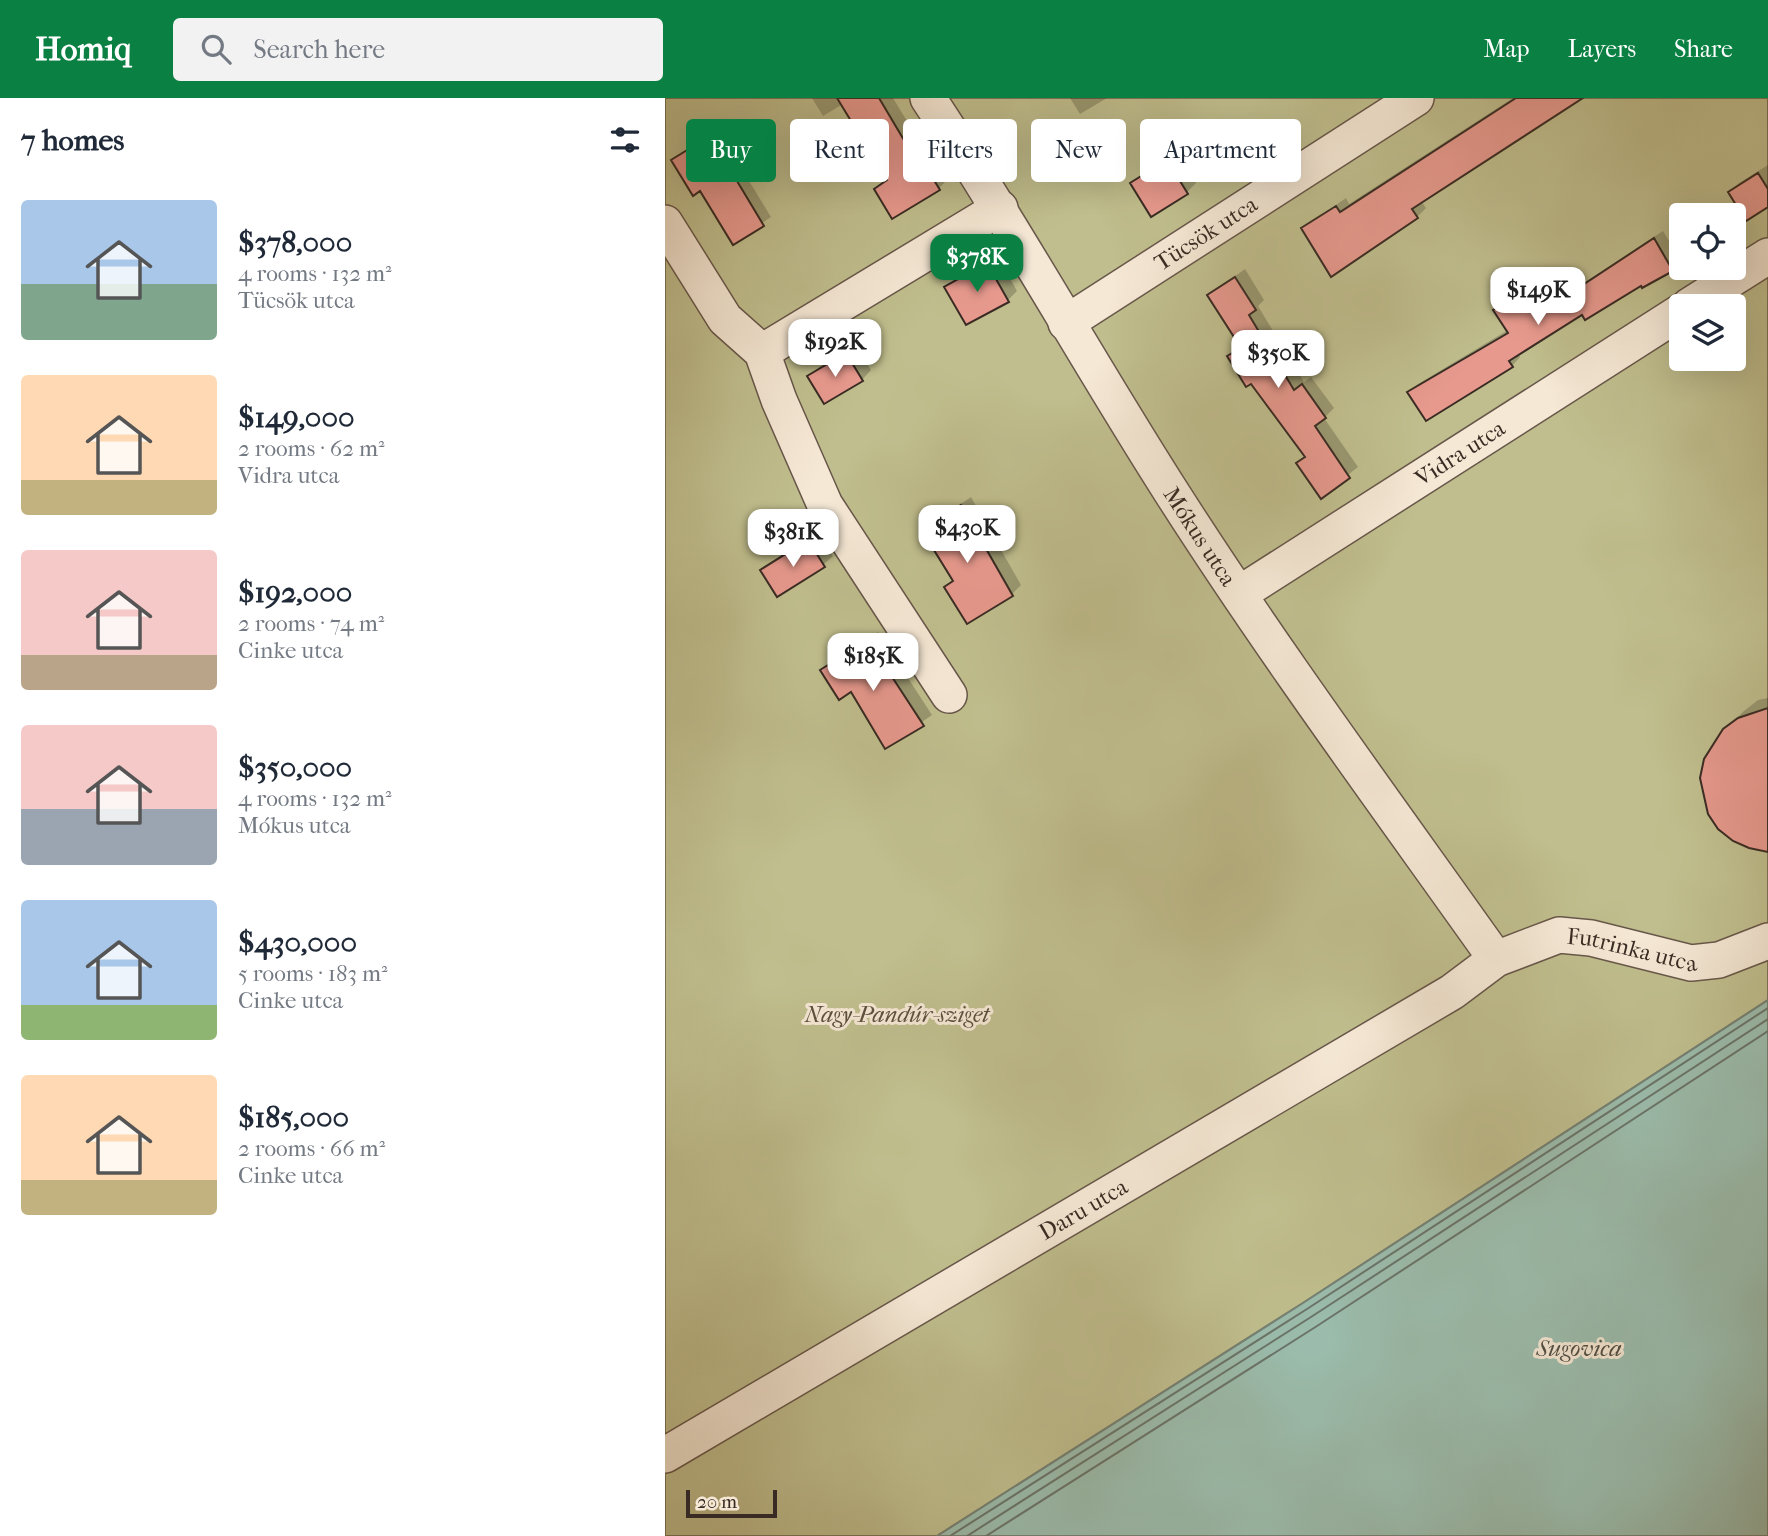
<!DOCTYPE html>
<html lang="en">
<head>
<meta charset="utf-8">
<style>
  body { margin:0; font-family:"IM FELL French Canon",serif; background:#f2f2f3; color:#1f2937; height:100vh; display:flex; flex-direction:column; font-size:26px; white-space:nowrap }
  * { box-sizing:border-box; margin:0 }
  p { font-size:23px; color:#747a83 }
  .icon { flex:none; width:38px; height:38px; fill:none; stroke:currentColor; stroke-width:2; stroke-linecap:round; stroke-linejoin:round }
  .map { position:relative; flex:1; overflow:hidden }
  .side { display:flex; flex-direction:column; background:#fff; width:665px }
  .side>* { flex:none }
  .banner { position:absolute; left:21px; top:21px; width:665px; height:63px; display:flex; gap:14px }
  .controls { position:absolute; left:1004px; top:105px; display:grid; gap:14px }
  .controls a { display:grid; place-items:center; width:77px; height:77px; border-radius:7px; background:#fff; box-shadow:0 7px 28px #0002; font-size:35px }
  .scale { position:absolute; left:21px; bottom:18px; width:91px; box-sizing:border-box; padding-left:7px; border:4px solid #392b23; border-top:0; font-size:19px; line-height:24px; white-space:nowrap; color:#392b23; -webkit-text-stroke:5px #f5e8d5; paint-order:stroke }
  .price { position:absolute; translate:-50% -60px; padding:0 16px; border-radius:14px; background:#fff; color:#222; font-size:23px; line-height:46px; filter:drop-shadow(0 2px 4px #0008) }
  .price::after { content:''; position:absolute; left:50%; top:42px; width:21px; height:16px; margin-left:-10px; background:inherit; clip-path:polygon(0 0,100% 0,50% 100%) }
  .price.on { background:#0b8043; color:#fff }
  ul { padding:0; list-style:none }
  li { display:flex; align-items:center; gap:21px; height:175px; padding:0 21px }
  li span { display:grid; place-items:center; flex:none; width:196px; height:140px; border-radius:7px; color:#555 }
  li>.icon { margin-inline-start:auto }
  span .icon { width:84px; height:84px; fill:#fffc; stroke-width:1 }
  li b { font-size:30px }
  h2 { display:flex; justify-content:space-between; align-items:center; height:84px; padding:0 21px; font-size:30px }
  .chip { padding:0 24px; border-radius:7px; background:#fff; box-shadow:0 7px 28px #0002; font-size:24px; line-height:63px }
  .chip.on { background:#0b8043; color:#fff }
  header { display:flex; align-items:center; gap:42px; box-sizing:border-box; height:98px; padding:0 35px; background:#0b8043; color:#fff }
  header strong { font-size:33px }
  nav { display:flex; gap:38px; margin-inline-start:auto; font-size:24px }
  .search { width:490px; height:63px; background:#f2f2f3; display:flex; align-items:center; gap:18px; box-sizing:border-box; padding:0 24px; border-radius:7px; color:#747a83; font-size:26px }
  main { display:flex; flex:1; min-height:0 }
  .map>svg:first-child { display:block }
  .green { fill:#c0be8e; stroke:#7c7458; stroke-width:2; fill-rule:evenodd }
  .water { fill:#9bbcac; stroke:#748275; stroke-width:2 }
  .shadow { fill:#0003 }
  .lines { fill:none; stroke-linecap:round; stroke-linejoin:round }
  .shore { stroke:#6a7468; stroke-width:2 }
  .building { fill:#e7998e; stroke:#392b23; stroke-width:2 }
  .minor-casing { stroke:#67574a; stroke-width:38 }
  .minor { stroke:#f5e8d5; stroke-width:35 }
  .labels { text-anchor:middle; stroke-width:6; stroke-linejoin:round; paint-order:stroke }
  .street-label { font-size:23px; fill:#392b23; stroke:#f5e8d5 }
  .park-label { font-size:23px; font-style:italic; fill:#5b503e; stroke:#f5e8d5 }
  .water-label { font-size:24px; font-style:italic; fill:#524f45; stroke:#f5e8d5 }
</style>
</head>
<body>
<header>
<strong>Homiq</strong>
<div class="search"><svg class="icon" aria-label="search" viewBox="0 0 24 24"><circle cx="10" cy="10" r="6"/><path d="M15 15l6 6"/></svg>Search here</div>
<nav><a>Map</a><a>Layers</a><a>Share</a></nav>
</header>
<main>
<section class="side">
<h2>7 homes<svg class="icon" aria-label="filters" viewBox="0 0 24 24"><path d="M4 7h16M4 17h16"/><circle cx="9" cy="7" r="2"/><circle cx="15" cy="17" r="2"/></svg></h2>
<ul>
<li><span style="background:linear-gradient(#a9c7e8 60%,#7fa58c 0)"><svg class="icon" aria-label="home" viewBox="0 0 24 24"><path d="M3 11l9-7 9 7M6 9v11h12V9"/></svg></span><div><b>$378,000</b><p>4 rooms · 132 m²</p><p>Tücsök utca</p></div></li>
<li><span style="background:linear-gradient(#ffd9b3 75%,#c2b280 0)"><svg class="icon" aria-label="home" viewBox="0 0 24 24"><path d="M3 11l9-7 9 7M6 9v11h12V9"/></svg></span><div><b>$149,000</b><p>2 rooms · 62 m²</p><p>Vidra utca</p></div></li>
<li><span style="background:linear-gradient(#f6c9c9 75%,#b9a48a 0)"><svg class="icon" aria-label="home" viewBox="0 0 24 24"><path d="M3 11l9-7 9 7M6 9v11h12V9"/></svg></span><div><b>$192,000</b><p>2 rooms · 74 m²</p><p>Cinke utca</p></div></li>
<li><span style="background:linear-gradient(#f6c9c9 60%,#9aa5b1 0)"><svg class="icon" aria-label="home" viewBox="0 0 24 24"><path d="M3 11l9-7 9 7M6 9v11h12V9"/></svg></span><div><b>$350,000</b><p>4 rooms · 132 m²</p><p>Mókus utca</p></div></li>
<li><span style="background:linear-gradient(#a9c7e8 75%,#8fb573 0)"><svg class="icon" aria-label="home" viewBox="0 0 24 24"><path d="M3 11l9-7 9 7M6 9v11h12V9"/></svg></span><div><b>$430,000</b><p>5 rooms · 183 m²</p><p>Cinke utca</p></div></li>
<li><span style="background:linear-gradient(#ffd9b3 75%,#c2b280 0)"><svg class="icon" aria-label="home" viewBox="0 0 24 24"><path d="M3 11l9-7 9 7M6 9v11h12V9"/></svg></span><div><b>$185,000</b><p>2 rooms · 66 m²</p><p>Cinke utca</p></div></li>
</ul>
</section>
<div class="map">
<svg width="1103" height="1438" viewBox="0 0 1103 1438">
  <rect width="100%" height="100%" fill="#f0dbbf"/>
  <filter id="stains"><feTurbulence type="fractalNoise" baseFrequency=".00286" numOctaves="4"/><feColorMatrix values="0 0 0 0 .2 0 0 0 0 .09 0 0 0 0 .02 0 0 0 .5 -.17"/></filter>
  <radialGradient id="worn" r=".72"><stop offset=".6" stop-color="#630" stop-opacity="0"/><stop offset="1" stop-color="#630" stop-opacity=".3"/></radialGradient>
  <path class="green" d="M0,0H1103V902L638,1205L272,1438H0ZM1017,117H1069V170H1017ZM1017,208H1069V261H1017Z"/>
  <path class="water" d="M1103,902V1438H272L638,1205Z"/>
  <path class="shadow" d="M147,0H228L262,56L266,54L283,81L274,90L211,91L223,80L178,6L158,18Z
    M405,0H442L415,16Z
    M848,0H913L756,103L761,110L752,119L638,130L681,100L684,106Z
    M53,32L106,119L68,144L35,91L8,63Z
    M512,54L531,85L522,94L467,85Z
    M1103,67V107L1065,94L1074,85Z
    M998,133L1016,163L1007,171L918,215L853,255L855,259L847,268L744,294L753,286L843,232L831,212L872,183L887,206Z
    M332,157L352,193L343,202L282,189L291,180Z
    M580,171L599,202L593,208L639,284L646,279L669,310L659,320L693,369L656,398L641,358L565,258L576,248L544,197Z
    M191,247L206,272L197,282L145,278L154,269Z
    M306,399L356,487L347,496L281,489L289,481L259,432Z
    M152,434L168,458L158,467L97,472Z
    M213,534L267,617L221,649L187,592L158,572Z
    M1103,600V750L1060,632L1079,613L1093,602Z"/>
  <g class="lines">
    <path class="shore" d="M285,1438L642,1211L1103,910
      M302,1438L646,1219L1103,921
      M321,1438L652,1228L1103,933"/>
  </g>
  <path class="building" d="M172,0H214L252,64L256,61L275,92L227,121L209,91L222,82Z
    M851,0H918L747,111L753,120L666,179L636,130L671,108L675,114Z
    M45,38L99,128L68,147L35,93L28,98L6,62Z
    M502,62L523,96L486,119L465,85Z
    M1093,75L1103,91V109L1081,123L1063,94Z
    M989,140L1008,173L977,190L976,188L920,222L917,217L844,263L848,269L761,323L742,294L843,235L828,212L863,190L878,213Z
    M322,165L344,204L301,227L279,189Z
    M570,179L591,212L584,217L629,292L637,286L661,320L650,328L685,380L656,401L631,365L640,359L586,286L581,289L562,258L576,250L542,197Z
    M181,255L198,283L159,306L142,278Z
    M296,407L348,498L302,526L279,489L288,483L256,431Z
    M143,442L160,469L112,499L95,472Z
    M203,542L259,628L220,651L186,594L174,602L155,572Z
    M1103,610V754L1084,750L1068,743L1053,731L1043,716L1035,680L1039,661L1058,631L1073,620Z"/>
  <g class="lines">
    <defs>
      <g id="minor">
        <path id="s1" d="M263,0C348,128 422,262 505,392C607,552 721,706 831,861"/>
        <path d="M0,125L60,221L97,254L114,302L160,407L284,597"/>
        <path d="M1024,208L1103,158"/>
        <path id="s2" d="M401,225L751,0"/>
        <path d="M97,254L335,110"/>
        <path id="s3" d="M574,496L1017,213"/>
        <path id="s4" d="M0,1357L787,894L831,861L894,837L926,840L1026,865L1054,862L1103,843"/>
      </g>
    </defs>
    <use href="#minor" class="minor-casing"/>
    <use href="#minor" class="minor"/>
  </g>
  <g class="labels">
    <g class="street-label">
      <text dy="8" stroke="none"><textPath href="#s2" startOffset="166">Tücsök utca</textPath></text>
      <text dy="8" stroke="none"><textPath href="#s3" startOffset="262">Vidra utca</textPath></text>
      <text dy="8" stroke="none"><textPath href="#s1" startOffset="516">Mókus utca</textPath></text>
      <text dy="8" stroke="none"><textPath href="#s4" startOffset="1110">Futrinka utca</textPath></text>
      <text dy="8" stroke="none"><textPath href="#s4" startOffset="485">Daru utca</textPath></text>
    </g>
    <g class="park-label">
      <text x="232" y="924">Nagy-Pandúr-sziget</text>
    </g>
    <g class="water-label">
      <text x="914" y="1258">Sugovica</text>
    </g>
  </g>
  <rect width="100%" height="100%" filter="url(#stains)"/>
  <rect width="100%" height="100%" fill="url(#worn)"/>
</svg>
<div class="controls">
<a><svg class="icon" aria-label="locate" viewBox="0 0 24 24"><circle cx="12" cy="12" r="6"/><path d="M12 2v4M12 18v4M2 12h4M18 12h4"/></svg></a>
<a><svg class="icon" aria-label="layers" viewBox="0 0 24 24"><path d="M12 4l9 5-9 5-9-5zM3 14l9 5 9-5"/></svg></a>
</div>
<div class="scale">20 m</div>
<b class="price on" style="left:312px;top:196px">$378K</b>
<b class="price" style="left:873px;top:229px">$149K</b>
<b class="price" style="left:170px;top:281px">$192K</b>
<b class="price" style="left:613px;top:292px">$350K</b>
<b class="price" style="left:302px;top:467px">$430K</b>
<b class="price" style="left:128px;top:471px">$381K</b>
<b class="price" style="left:208px;top:595px">$185K</b>
<div class="banner">
<a class="chip on">Buy</a>
<a class="chip">Rent</a>
<a class="chip">Filters</a>
<a class="chip">New</a>
<a class="chip">Apartment</a>
</div>
</div>
</main>
</body>
</html>
